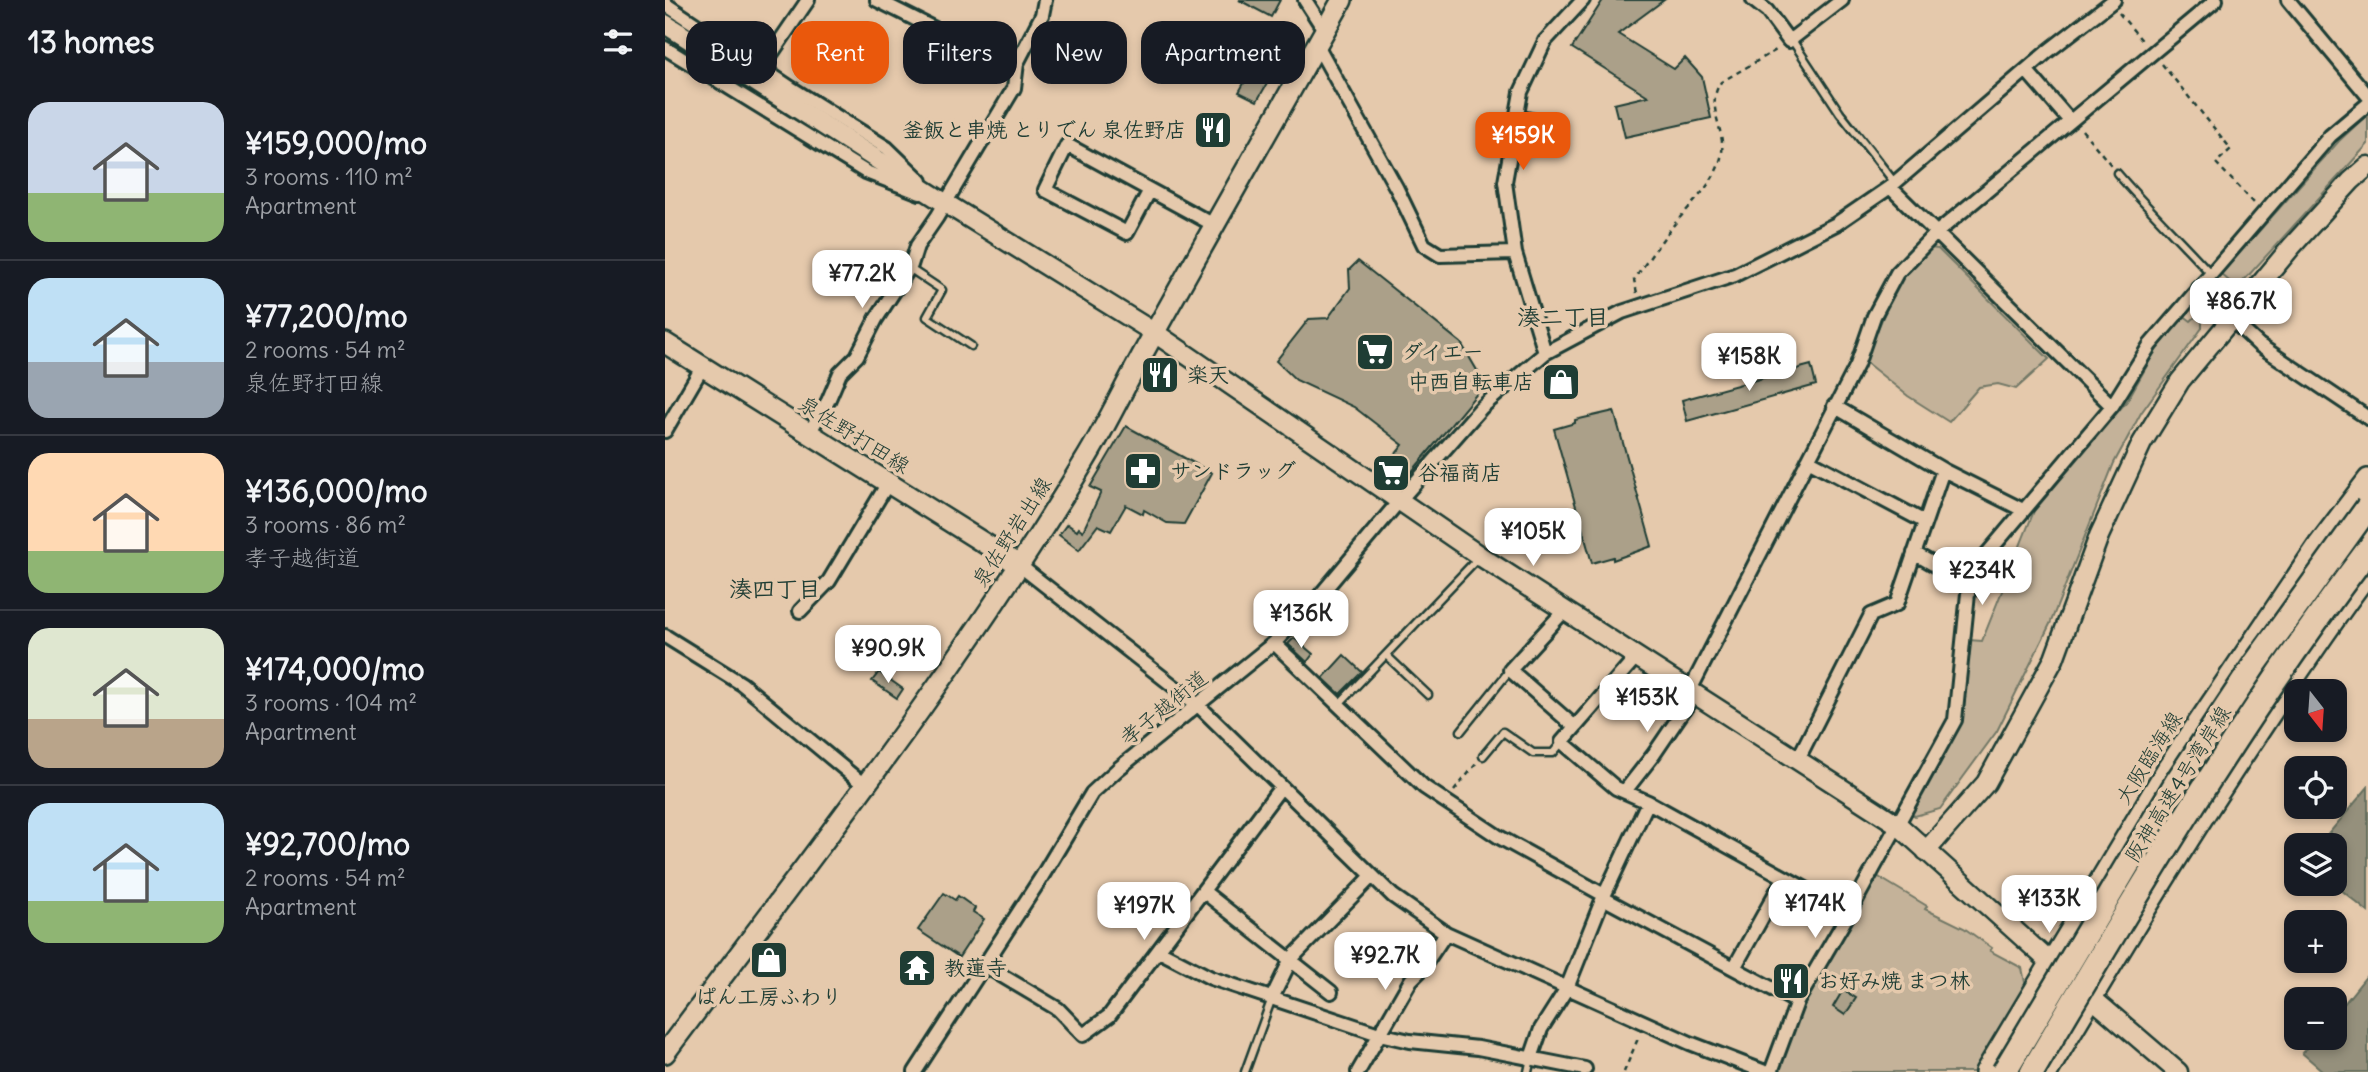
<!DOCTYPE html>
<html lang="en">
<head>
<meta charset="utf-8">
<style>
  body { margin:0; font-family:Delius,"Klee One",sans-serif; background:#20242c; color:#f1f3f6; height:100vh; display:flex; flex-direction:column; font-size:26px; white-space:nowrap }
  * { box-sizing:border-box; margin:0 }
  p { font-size:23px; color:#9ea1a6 }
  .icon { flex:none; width:38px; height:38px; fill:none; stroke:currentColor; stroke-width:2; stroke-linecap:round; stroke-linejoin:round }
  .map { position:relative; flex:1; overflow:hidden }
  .drawer { display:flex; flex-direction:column; background:#171b24; width:665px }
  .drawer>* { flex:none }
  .banner { position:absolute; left:21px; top:21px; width:665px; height:63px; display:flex; gap:14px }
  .needle { width:46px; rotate:163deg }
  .buttons { position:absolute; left:1619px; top:679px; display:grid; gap:14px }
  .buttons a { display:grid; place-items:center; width:63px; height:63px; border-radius:14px; background:#171b24; box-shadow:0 4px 10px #0003; font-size:35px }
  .price { position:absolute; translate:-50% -60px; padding:0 16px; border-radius:14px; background:#fff; color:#222; font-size:23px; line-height:46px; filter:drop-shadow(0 2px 4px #0008) }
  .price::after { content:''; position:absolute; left:50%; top:42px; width:21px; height:16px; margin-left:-10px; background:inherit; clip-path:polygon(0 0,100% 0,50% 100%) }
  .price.active { background:#ea580c; color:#fff }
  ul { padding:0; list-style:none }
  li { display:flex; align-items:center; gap:21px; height:175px; padding:0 28px }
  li+li { border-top:2px solid #363941 }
  li span { display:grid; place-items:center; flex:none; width:196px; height:140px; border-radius:21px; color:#555 }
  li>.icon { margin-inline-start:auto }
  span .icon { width:84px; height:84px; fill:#fffc; stroke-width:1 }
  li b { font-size:30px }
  h2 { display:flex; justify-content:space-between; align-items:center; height:84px; padding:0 28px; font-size:30px }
  .chip { padding:0 24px; border-radius:21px; background:#171b24; box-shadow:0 4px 10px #0003; font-size:24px; line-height:63px }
  .chip.active { background:#ea580c; color:#fff }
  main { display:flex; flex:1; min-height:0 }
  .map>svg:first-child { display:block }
  .green { fill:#c4b299; stroke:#727866; stroke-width:2 }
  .water { fill:#95907b; stroke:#666f5f; stroke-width:2 }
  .building { fill:#aba089; stroke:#1f3d34; stroke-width:2 }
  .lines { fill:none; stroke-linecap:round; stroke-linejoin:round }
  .lane-casing { stroke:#1f3d34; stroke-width:11 }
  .street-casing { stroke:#1f3d34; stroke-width:18 }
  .secondary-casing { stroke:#1f3d34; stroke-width:23 }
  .primary-casing { stroke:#1f3d34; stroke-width:24 }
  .path { stroke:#1f3d34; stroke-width:2.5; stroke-dasharray:5 5; stroke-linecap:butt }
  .lane { stroke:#e5c9ac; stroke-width:6 }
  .street { stroke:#e5c9ac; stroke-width:12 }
  .secondary { stroke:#e5c9ac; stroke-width:18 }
  .primary { stroke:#e5c9ac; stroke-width:19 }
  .highway-bridge-casing { stroke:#1f3d34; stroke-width:28; stroke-linecap:butt }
  .highway-bridge { stroke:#e5c9ac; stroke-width:23 }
  .labels { text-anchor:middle; stroke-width:7; stroke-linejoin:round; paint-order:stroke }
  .poi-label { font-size:21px; font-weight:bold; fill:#1f3d34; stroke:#e5c9ac; text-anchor:start }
  .street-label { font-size:21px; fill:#1f3d34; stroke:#e5c9ac }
  .neighbourhood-label { font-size:23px; font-weight:bold; fill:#1f3d34; stroke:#e5c9ac }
</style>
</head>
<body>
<main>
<section class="drawer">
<h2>13 homes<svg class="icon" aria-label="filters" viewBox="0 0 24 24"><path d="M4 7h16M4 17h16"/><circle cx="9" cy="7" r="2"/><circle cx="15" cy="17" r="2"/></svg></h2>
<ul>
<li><span style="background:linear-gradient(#c9d6e8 65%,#8fb573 0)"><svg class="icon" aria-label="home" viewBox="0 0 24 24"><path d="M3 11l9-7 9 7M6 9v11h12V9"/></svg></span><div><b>¥159,000/mo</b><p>3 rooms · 110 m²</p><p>Apartment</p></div></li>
<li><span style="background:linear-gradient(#bfe0f5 60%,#9aa5b1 0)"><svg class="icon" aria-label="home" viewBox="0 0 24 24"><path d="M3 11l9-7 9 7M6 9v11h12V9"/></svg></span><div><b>¥77,200/mo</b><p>2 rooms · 54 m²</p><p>泉佐野打田線</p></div></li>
<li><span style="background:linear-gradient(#ffd9b3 70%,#8fb573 0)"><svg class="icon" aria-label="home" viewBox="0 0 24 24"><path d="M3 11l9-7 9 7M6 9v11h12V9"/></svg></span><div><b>¥136,000/mo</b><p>3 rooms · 86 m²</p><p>孝子越街道</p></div></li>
<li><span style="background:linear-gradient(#dfe7d0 65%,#b9a48a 0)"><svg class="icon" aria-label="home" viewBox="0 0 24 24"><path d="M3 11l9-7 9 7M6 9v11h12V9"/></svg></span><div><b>¥174,000/mo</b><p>3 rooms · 104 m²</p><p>Apartment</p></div></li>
<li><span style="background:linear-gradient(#bfe0f5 70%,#8fb573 0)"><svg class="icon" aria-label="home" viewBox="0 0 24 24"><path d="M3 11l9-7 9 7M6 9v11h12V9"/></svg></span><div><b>¥92,700/mo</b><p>2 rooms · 54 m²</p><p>Apartment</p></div></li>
</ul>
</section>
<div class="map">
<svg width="1703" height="1072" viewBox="0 0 1703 1072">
  <rect width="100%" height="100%" fill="#e5c9ac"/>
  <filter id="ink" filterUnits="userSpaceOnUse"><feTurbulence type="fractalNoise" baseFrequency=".0143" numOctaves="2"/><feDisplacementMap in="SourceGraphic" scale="14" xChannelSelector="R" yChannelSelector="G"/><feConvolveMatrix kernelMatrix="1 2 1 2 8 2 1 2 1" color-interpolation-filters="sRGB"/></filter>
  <g filter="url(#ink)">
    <path class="green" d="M1703,114V144L1572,288L1556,274L1674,141Z
      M1265,248L1273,249L1384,359L1351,389L1333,384L1314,387L1284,422L1243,396L1199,361L1233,282Z
      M1518,315L1526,321L1532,315L1537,319V328L1476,413L1449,463L1385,624L1332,731L1275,809L1250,816L1245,813L1293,723L1304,640L1317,641L1369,511L1462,401L1488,355Z
      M1212,876L1262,906L1260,909L1299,928L1327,948L1325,951L1357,968L1361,987L1311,1072H1114L1137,1003Z"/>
    <path class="water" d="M1703,787V912L1669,884L1670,845H1654Z
      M1703,974V1072H1659L1637,1053L1650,1038H1670V1015Z"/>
    <path class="building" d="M574,0H615L606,17Z
      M938,0H999L953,34L1009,69L1020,58L1037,77L1046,118L960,137L955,116H952L949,104L983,96L907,48Z
      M558,30L586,46L574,67L545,51Z
      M588,67L606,77L592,101L574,92Z
      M862,111L879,115L875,133L869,132L868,138L857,136Z
      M693,261L796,343L820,384L745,474L733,476L721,466L738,445L689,407L631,380L611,361L644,319L663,318L685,288L684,270Z
      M1146,365L1151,385L1022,421L1017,400Z
      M949,411L987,546L948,560V557L927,563L889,429L910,423V420Z
      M461,426L547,473L519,524L502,523L479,510L478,514L461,505L446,531L433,525L414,550L394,535L402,524L412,531L414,528L418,531L436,492L425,487Z
      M629,638L648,654L642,662L623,644Z
      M679,655L697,672L675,694L658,678Z
      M214,672L238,689L232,698L207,681Z
      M279,893L290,900L293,896L310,908L308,912L319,919L294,957L253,930Z
      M1178,990L1191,998L1180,1015L1168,1007Z"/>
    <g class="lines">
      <defs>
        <path id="lane" d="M1127,40L1175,113L1230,183
          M1452,173C1482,208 1515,240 1546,274
          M244,268L277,290L262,317L306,346
          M722,656L763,695
          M674,704L814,557
          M796,731L845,670
          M818,756L838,732L868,753H888L897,742
          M580,1072L607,998
          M863,1072L866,1058"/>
        <path id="street" d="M212,0L292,40L352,63
          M640,0L660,31
          M1088,0L1102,11L1124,41L1177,0
          M1623,0L1703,96
          M0,4L126,88L222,148L256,181
          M652,45L732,189L759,245L775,255L850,253
          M0,48L201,172L255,193
          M96,69L143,0
          M1361,70L1405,121
          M1225,187L1447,406
          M485,190L462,233L380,190L402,145L551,226
          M1533,288L1594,345L1703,418
          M880,353L850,253L840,182L856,92L880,41L918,0
          M1169,406L1278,470L1358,510
          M0,431L38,366
          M144,433L163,401L175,373L192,356L211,319L246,265L252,246L272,217L349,88L352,63L377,15L380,0
          M1143,460L1260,522
          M1249,553L1303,584
          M354,565L534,706L728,896L781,933L1025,1043L1100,1072
          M135,611L164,581L223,483
          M899,611L845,670L910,727
          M0,636L77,684L199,785
          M609,643L759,787L834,837L939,895
          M971,657L897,742L951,788L983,802L1184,913
          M1024,692L1192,365L1209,316L1232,273L1270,234L1551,0
          M1132,761L1206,615L1232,604L1278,470
          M960,791L989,754L1029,695
          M538,891L666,992
          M938,898L1132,1002
          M494,951L546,978L714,1034L745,1041L813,1048L920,1069
          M319,965L393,1009L418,1035L444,1016L616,787
          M1069,968L1119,878
          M607,998L626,959L707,876
          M866,1058L876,1029L902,988L938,898L983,802
          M250,1072L376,878L427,793L453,769L609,643L652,599L735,500L816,408L880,353L957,312L1070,275L1171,224L1225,187L1382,52L1449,0
          M693,1072L746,980L756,970L781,933
          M1106,1072L1132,1002L1184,913L1290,720L1305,574L1447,406L1485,345L1665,136L1703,104"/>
        <path id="secondary" d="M0,24L280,203L490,333L815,556L1232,824L1386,963L1513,1072
          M1261,851L1321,783L1389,659L1434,536L1477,443L1515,381L1627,246L1686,181L1703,166"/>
        <path id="primary" d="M0,343L354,565
          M0,1053C144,860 295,669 419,462C440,428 457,392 476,357C542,237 610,119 677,0
          M1320,1072L1503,767L1653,545L1703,479
          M1383,1072C1449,960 1516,849 1588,741C1625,685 1662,628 1703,574"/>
      </defs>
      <use href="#lane" class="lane-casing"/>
      <use href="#street" class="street-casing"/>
      <use href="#secondary" class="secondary-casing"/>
      <use href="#primary" class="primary-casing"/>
      <path class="path" d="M1454,13L1479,43
        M1497,64L1566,149L1551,163L1589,203
        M1417,130L1446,165
        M972,293L969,280C980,264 992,247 1004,231C1021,208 1046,189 1055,161C1065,133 1038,108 1056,82L1113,49
        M789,791L811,764
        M959,1072L974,1036"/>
      <use href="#lane" class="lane"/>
      <use href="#street" class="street"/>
      <use href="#secondary" class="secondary"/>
      <use href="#primary" class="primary"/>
      <defs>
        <path id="highway-bridge" d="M1339,1072L1513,780L1590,664L1703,507
          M1367,1072C1472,893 1578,715 1703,550"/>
      </defs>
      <use href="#highway-bridge" class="highway-bridge-casing"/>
      <use href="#highway-bridge" class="highway-bridge"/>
    </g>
  </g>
  <defs>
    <symbol id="restaurant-square" viewBox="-11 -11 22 22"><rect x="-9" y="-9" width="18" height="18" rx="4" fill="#1f3d34" stroke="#e5c9ac"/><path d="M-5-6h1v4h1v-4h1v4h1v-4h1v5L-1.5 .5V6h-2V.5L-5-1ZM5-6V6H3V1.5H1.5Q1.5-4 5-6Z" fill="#fff"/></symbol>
    <symbol id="supermarket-square" viewBox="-11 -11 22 22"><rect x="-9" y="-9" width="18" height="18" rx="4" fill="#1f3d34" stroke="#e5c9ac"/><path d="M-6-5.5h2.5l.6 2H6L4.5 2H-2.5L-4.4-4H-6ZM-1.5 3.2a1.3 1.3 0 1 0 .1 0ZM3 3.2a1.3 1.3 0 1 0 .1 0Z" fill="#fff"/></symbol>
    <symbol id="shop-square" viewBox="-11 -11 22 22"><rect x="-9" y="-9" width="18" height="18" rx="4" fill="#1f3d34" stroke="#e5c9ac"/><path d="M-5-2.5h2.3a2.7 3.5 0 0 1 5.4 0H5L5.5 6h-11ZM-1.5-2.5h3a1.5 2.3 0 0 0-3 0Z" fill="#fff"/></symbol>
    <symbol id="pharmacy-square" viewBox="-11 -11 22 22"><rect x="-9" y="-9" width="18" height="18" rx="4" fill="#1f3d34" stroke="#e5c9ac"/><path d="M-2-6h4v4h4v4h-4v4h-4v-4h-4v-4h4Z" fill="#fff"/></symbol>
    <symbol id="temple-square" viewBox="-11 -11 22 22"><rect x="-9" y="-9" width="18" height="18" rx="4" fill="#1f3d34" stroke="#e5c9ac"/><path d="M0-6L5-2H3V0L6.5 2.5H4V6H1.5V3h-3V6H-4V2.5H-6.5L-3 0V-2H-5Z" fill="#fff"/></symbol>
  </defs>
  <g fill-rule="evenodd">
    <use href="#restaurant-square" x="526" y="108" width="44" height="44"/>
    <use href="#supermarket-square" x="688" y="330" width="44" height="44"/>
    <use href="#restaurant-square" x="473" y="353" width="44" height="44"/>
    <use href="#shop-square" x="874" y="360" width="44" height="44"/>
    <use href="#pharmacy-square" x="456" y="449" width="44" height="44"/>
    <use href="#supermarket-square" x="704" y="451" width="44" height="44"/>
    <use href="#shop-square" x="82" y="938" width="44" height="44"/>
    <use href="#temple-square" x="230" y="946" width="44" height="44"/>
    <use href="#restaurant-square" x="1104" y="959" width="44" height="44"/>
  </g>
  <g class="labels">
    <g class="poi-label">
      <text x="521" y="137" text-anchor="end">釜飯と串焼 とりでん 泉佐野店</text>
      <text x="737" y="359">ダイエー</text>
      <text x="522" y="382">楽天</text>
      <text x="869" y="389" text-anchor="end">中西自転車店</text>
      <text x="505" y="478">サンドラッグ</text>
      <text x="753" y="480">谷福商店</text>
      <text x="279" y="975">教蓮寺</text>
      <text x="1153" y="988">お好み焼 まつ林</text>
      <text x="104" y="1004" text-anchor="middle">ぱん工房ふわり</text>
    </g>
    <g class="street-label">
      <text transform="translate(189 435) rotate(32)" y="7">泉佐野打田線</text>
      <text transform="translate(347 532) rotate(-57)" y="7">泉佐野岩出線</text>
      <text transform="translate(499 708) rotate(-39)" y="7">孝子越街道</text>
      <text transform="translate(1484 758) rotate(-58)" y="7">大阪臨海線</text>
      <text transform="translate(1513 784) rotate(-58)" y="7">阪神高速4号湾岸線</text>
    </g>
    <g class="neighbourhood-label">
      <text x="898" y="325">湊二丁目</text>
      <text x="110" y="597">湊四丁目</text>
    </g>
  </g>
</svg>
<div class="buttons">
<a><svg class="needle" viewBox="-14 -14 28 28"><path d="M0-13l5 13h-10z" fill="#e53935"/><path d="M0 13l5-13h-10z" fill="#9ea1a6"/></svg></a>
<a><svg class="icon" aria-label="locate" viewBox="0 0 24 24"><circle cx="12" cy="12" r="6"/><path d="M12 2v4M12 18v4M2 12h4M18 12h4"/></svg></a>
<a><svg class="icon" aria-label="layers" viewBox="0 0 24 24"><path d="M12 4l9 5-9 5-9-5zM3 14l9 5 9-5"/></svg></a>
<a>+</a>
<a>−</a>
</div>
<b class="price active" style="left:858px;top:172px">¥159K</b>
<b class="price" style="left:197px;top:310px">¥77.2K</b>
<b class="price" style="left:1576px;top:338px">¥86.7K</b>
<b class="price" style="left:1084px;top:393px">¥158K</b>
<b class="price" style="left:868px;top:568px">¥105K</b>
<b class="price" style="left:1317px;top:607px">¥234K</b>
<b class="price" style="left:636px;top:650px">¥136K</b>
<b class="price" style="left:223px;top:685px">¥90.9K</b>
<b class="price" style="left:982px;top:734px">¥153K</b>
<b class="price" style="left:1384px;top:935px">¥133K</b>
<b class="price" style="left:1150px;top:940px">¥174K</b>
<b class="price" style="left:479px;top:942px">¥197K</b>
<b class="price" style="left:720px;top:992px">¥92.7K</b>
<div class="banner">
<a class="chip">Buy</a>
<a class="chip active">Rent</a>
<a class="chip">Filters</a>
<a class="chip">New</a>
<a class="chip">Apartment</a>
</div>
</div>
</main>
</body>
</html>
